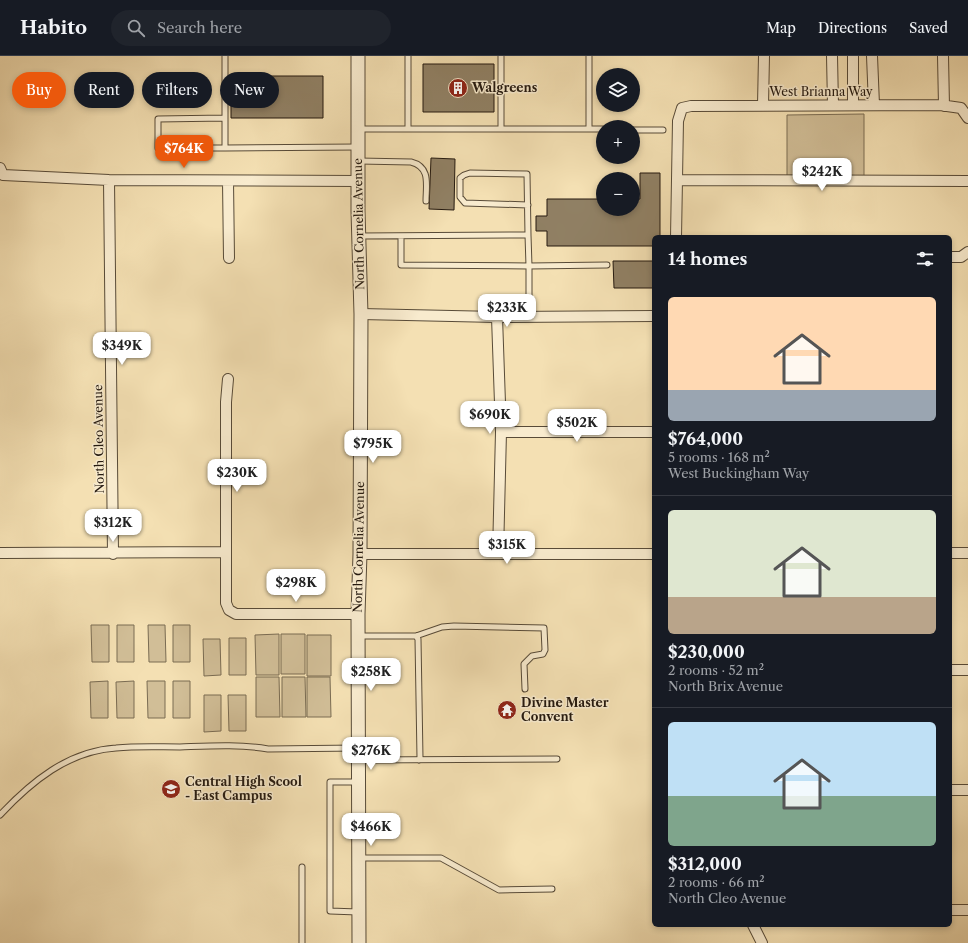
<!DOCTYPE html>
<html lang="en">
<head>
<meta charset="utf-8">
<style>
  body { margin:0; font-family:"Libre Caslon Text",serif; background:#20242c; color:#f1f3f6; height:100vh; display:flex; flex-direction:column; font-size:15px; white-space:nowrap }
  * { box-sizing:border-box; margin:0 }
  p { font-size:13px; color:#9ea1a6 }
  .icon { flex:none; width:22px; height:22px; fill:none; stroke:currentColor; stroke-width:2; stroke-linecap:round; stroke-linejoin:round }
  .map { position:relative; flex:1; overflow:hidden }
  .drawer { position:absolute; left:652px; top:179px; width:300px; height:692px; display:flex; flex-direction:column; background:#171b24; border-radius:6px; box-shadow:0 2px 6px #0003 }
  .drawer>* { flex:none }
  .hud { position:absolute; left:12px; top:16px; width:380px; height:36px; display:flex; gap:8px }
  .fabs { position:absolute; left:596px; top:12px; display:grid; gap:8px }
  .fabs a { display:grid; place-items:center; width:44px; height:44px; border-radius:50%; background:#171b24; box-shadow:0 2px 6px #0003; font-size:20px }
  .price { position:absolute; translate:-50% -34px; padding:0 9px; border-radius:8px; background:#fff; color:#222; font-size:13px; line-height:26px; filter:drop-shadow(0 1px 2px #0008) }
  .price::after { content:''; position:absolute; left:50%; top:24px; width:12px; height:9px; margin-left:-6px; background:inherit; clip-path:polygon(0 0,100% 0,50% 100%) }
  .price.current { background:#ea580c; color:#fff }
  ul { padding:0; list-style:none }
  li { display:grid; align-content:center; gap:8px; height:212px; padding:0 16px }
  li+li { border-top:1px solid #363941 }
  li span { display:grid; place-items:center; height:124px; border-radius:6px; color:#555 }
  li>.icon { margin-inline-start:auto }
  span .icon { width:72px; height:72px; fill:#fffc; stroke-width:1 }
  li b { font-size:17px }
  h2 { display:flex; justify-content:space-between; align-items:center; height:48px; padding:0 16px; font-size:17px }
  .chip { padding:0 14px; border-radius:18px; background:#171b24; box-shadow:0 2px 6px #0003; font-size:14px; line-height:36px }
  .chip.current { background:#ea580c; color:#fff }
  header { display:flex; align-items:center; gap:24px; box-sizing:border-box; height:56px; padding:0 20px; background:#171b24; border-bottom:1px solid #363941 }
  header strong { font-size:19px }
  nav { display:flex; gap:22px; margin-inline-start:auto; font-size:14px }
  .search { width:280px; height:36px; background:#20242c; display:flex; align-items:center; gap:10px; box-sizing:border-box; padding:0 14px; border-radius:22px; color:#9ea1a6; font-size:15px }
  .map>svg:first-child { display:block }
  .green { fill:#d1be97; stroke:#7a6c53 }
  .building { fill:#908064; stroke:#24190f }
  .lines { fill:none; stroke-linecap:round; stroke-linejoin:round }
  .service-casing { stroke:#584b38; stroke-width:7 }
  .minor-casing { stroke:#584b38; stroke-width:12 }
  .tertiary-casing { stroke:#584b38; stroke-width:15 }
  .service { stroke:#f8ebce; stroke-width:5 }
  .minor { stroke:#f8ebce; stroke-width:10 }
  .tertiary { stroke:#f8ebce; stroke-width:13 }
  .labels { text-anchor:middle; stroke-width:3; stroke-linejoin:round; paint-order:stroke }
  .poi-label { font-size:12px; font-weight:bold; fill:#24190f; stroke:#f8ebce; text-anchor:start }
  .street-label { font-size:12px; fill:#24190f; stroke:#f8ebce }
</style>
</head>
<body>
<header>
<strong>Habito</strong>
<div class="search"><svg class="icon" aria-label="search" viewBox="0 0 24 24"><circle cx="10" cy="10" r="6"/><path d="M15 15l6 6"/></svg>Search here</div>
<nav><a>Map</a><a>Directions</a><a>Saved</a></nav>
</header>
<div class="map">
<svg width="968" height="887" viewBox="0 0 968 887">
  <rect width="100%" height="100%" fill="#f4e0b3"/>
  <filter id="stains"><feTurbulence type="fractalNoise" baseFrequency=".005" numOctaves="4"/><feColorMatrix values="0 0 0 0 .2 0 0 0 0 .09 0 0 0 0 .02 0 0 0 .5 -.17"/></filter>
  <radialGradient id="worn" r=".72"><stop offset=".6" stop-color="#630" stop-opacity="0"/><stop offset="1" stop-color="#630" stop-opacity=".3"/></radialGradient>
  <path class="green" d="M864,58V122H787V59Z
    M91,569H109V606H92Z
    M117,569H134V606H117Z
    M148,569H165L166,606H149Z
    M173,569H190V606H173Z
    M279,578V619H256L255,579Z
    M281,578H305V618H281Z
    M307,579H331V620H307Z
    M246,582V619H229V582Z
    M203,583H220L221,619L204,620Z
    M256,621H279L280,661H256Z
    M282,621H305L306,661H282Z
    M307,621H330L331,661H307Z
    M108,625V662H91L90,626Z
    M134,625V662H117L116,626Z
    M147,625H165V662H148Z
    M173,625H190V662H173Z
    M204,639H221V675L204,676Z
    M228,639H246V675H229Z"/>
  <path class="building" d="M423,8H494V56H423Z
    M231,20H323V62H231Z
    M431,102L455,103L454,154L429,153Z
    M640,117H660V181H654V190H547V175H536V160H547V143H603V153H633V143H640Z
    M613,205H654V232H614Z"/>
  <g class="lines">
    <defs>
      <path id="service" d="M225,0V92L357,91
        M501,0V73
        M225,62L158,63V92H225
        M408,72V0
        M358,73H589V0
        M589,73H603
        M633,74H663
        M359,105L411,106C431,111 426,129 426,145
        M528,149L465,147L460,141V122L464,119L470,117L527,118L528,179
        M360,180L528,179L529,210L401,209V180
        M529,260V210L607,209
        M359,580H416L442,571L454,570L544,572L545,594L543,598L532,600L524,608L525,633
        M416,580L418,583L420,702L419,704
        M360,704L557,703
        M358,726H330V855L358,856
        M0,759C31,726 68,695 116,692C137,690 158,691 180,691C209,690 239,688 268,693L358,692
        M360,802H441L499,834L552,833
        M302,887V811"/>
      <path id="minor" d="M832,0L833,49
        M853,0V49
        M872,0L874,49
        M943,0L944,50
        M763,49L764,0
        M0,112L3,119L109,124L358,125
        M109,124L113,498
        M677,124L968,125
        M228,125L229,202
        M676,181L678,65L682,52L691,50L940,49L961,52L968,62
        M950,201H961L968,196
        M361,258L497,261L654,260
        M497,261L501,376L498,498
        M228,323L226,346V547L229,554L236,558H358
        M501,376H654
        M0,497L226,496
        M950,497H968
        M360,498H654
        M950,614H968
        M950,734H968
        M950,854H968
        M753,869L762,887"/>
      <path id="tertiary" d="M358,0V155L361,258L360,498L358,558L359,887"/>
    </defs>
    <use href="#service" class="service-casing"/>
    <use href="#minor" class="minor-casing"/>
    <use href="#tertiary" class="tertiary-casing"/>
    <use href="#service" class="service"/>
    <use href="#minor" class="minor"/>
    <use href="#tertiary" class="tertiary"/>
  </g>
  <defs>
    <symbol id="building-disc" viewBox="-11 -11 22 22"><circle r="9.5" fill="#8f2418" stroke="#f8ebce"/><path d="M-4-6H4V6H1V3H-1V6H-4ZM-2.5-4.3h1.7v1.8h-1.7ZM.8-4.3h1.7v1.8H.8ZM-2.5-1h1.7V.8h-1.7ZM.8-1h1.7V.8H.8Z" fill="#fff"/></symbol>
    <symbol id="temple-disc" viewBox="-11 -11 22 22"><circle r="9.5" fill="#8f2418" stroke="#f8ebce"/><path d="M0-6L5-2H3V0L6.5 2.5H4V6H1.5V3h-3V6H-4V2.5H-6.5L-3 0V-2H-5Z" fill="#fff"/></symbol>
    <symbol id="school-disc" viewBox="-11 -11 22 22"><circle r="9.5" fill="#8f2418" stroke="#f8ebce"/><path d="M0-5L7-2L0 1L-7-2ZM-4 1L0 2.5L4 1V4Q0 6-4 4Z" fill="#fff"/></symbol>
  </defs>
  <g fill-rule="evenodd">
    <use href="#building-disc" x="447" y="21" width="22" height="22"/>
    <use href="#temple-disc" x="496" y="643" width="22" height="22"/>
    <use href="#school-disc" x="160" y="722" width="22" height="22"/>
  </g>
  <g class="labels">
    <g class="poi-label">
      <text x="472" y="36">Walgreens</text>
      <text x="521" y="651">Divine Master<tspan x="521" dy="14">Convent</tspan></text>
      <text x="185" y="730">Central High Scool<tspan x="185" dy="14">- East Campus</tspan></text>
    </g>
    <g class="street-label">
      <text x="821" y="40">West Brianna Way</text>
      <text transform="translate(359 168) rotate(-91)" y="4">North Cornelia Avenue</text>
      <text transform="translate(99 383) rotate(-91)" y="4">North Cleo Avenue</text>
      <text transform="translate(359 491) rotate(-89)" y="4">North Cornelia Avenue</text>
    </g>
  </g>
  <rect width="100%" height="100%" filter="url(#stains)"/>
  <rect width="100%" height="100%" fill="url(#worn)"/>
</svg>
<div class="fabs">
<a><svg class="icon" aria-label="layers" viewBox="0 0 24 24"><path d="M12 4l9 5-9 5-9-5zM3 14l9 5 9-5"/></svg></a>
<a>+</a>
<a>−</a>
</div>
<b class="price current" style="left:184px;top:113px">$764K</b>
<b class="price" style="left:822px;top:136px">$242K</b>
<b class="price" style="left:507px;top:272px">$233K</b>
<b class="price" style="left:122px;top:310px">$349K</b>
<b class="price" style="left:490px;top:379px">$690K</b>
<b class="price" style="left:577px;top:387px">$502K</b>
<b class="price" style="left:373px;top:408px">$795K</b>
<b class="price" style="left:237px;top:437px">$230K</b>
<b class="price" style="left:113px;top:487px">$312K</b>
<b class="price" style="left:507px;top:509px">$315K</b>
<b class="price" style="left:296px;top:547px">$298K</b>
<b class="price" style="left:371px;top:636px">$258K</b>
<b class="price" style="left:371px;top:715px">$276K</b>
<b class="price" style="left:371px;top:791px">$466K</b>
<div class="hud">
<a class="chip current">Buy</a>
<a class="chip">Rent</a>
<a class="chip">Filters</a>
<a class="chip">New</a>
</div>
<section class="drawer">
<h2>14 homes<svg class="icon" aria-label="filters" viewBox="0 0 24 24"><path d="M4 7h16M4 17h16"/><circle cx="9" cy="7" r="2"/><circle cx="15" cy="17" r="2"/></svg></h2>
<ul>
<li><span style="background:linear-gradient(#ffd9b3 75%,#9aa5b1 0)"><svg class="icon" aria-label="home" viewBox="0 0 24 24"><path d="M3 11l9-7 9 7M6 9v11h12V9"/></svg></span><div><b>$764,000</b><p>5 rooms · 168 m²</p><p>West Buckingham Way</p></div></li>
<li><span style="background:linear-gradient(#dfe7d0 70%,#b9a48a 0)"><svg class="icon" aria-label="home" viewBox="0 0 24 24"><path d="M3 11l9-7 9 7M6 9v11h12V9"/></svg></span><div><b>$230,000</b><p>2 rooms · 52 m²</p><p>North Brix Avenue</p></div></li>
<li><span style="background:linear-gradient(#bfe0f5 60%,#7fa58c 0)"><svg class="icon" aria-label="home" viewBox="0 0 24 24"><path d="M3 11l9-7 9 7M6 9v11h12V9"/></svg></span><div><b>$312,000</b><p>2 rooms · 66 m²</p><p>North Cleo Avenue</p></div></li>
</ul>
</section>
</div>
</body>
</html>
